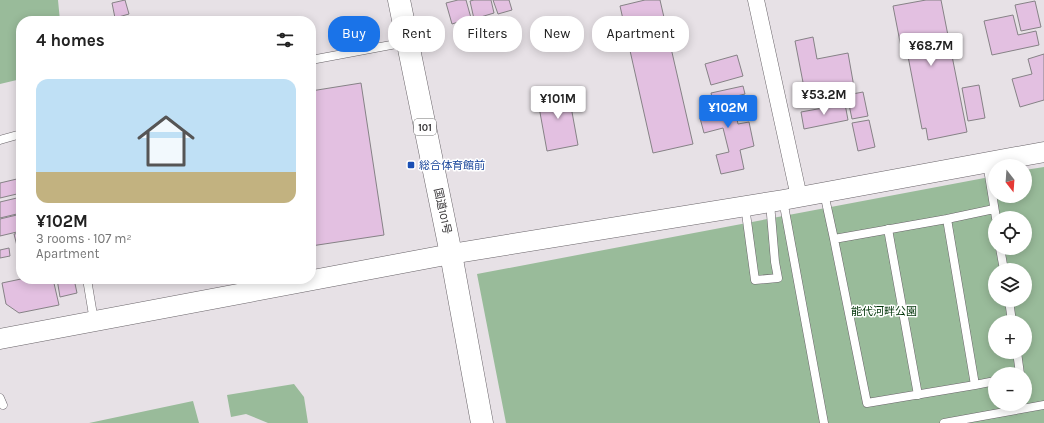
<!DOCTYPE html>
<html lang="en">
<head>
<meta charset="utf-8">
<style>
  body { margin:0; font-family:Karla,"Noto Sans JP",sans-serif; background:#f2f2f2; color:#222; height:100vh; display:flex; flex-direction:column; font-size:15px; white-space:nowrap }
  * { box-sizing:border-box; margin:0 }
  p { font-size:13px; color:#767676 }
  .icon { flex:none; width:22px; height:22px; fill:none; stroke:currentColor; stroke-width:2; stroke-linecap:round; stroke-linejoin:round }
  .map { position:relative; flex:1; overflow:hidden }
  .sheet { position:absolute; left:16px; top:16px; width:300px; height:268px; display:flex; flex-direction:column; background:#fff; border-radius:16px; box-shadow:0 2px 10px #0003 }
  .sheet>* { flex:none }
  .hud { position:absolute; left:328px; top:16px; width:380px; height:36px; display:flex; gap:8px }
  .needle { width:26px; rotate:163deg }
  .controls { position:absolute; left:988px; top:159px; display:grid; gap:8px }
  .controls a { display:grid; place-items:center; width:44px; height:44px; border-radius:50%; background:#fff; box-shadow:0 2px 10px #0003; font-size:20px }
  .price { position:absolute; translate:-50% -34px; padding:0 9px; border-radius:4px; background:#fff; color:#222; font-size:13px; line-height:26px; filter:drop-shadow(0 1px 2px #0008) }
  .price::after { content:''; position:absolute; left:50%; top:24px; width:12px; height:9px; margin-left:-6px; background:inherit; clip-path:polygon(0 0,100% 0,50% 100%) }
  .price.current { background:#1a73e8; color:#fff }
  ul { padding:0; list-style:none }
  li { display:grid; align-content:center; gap:8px; height:212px; padding:0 20px }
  li span { display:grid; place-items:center; height:124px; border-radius:12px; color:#555 }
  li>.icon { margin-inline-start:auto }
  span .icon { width:72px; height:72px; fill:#fffc; stroke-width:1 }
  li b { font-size:17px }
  h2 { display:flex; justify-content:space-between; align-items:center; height:48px; padding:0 20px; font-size:17px }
  .tag { padding:0 14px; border-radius:16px; background:#fff; box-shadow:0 2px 10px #0003; font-size:14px; line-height:36px }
  .tag.current { background:#1a73e8; color:#fff }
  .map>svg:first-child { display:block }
  .green { fill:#99bb9a; fill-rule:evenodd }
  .building { fill:#e3c0e1; stroke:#868286 }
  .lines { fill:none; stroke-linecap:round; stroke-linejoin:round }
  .service-casing { stroke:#696469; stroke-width:9 }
  .minor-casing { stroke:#696469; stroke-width:17 }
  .tertiary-casing { stroke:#696469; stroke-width:21 }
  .trunk-casing { stroke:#696469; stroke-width:23 }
  .service { stroke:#fff; stroke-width:8 }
  .minor { stroke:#fff; stroke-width:16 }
  .tertiary { stroke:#fff; stroke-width:20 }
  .trunk { stroke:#fff; stroke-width:22 }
  .transit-dot { fill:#1a4fb4; stroke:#fff; stroke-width:1.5 }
  .labels { text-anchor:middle; stroke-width:3; stroke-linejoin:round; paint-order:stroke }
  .shield { fill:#fff; stroke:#717071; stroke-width:1 }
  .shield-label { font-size:10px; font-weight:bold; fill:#343234 }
  .transit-label { font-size:11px; fill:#164399; stroke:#fff; text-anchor:start }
  .street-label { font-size:11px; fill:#343234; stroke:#fff }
  .park-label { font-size:11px; fill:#003408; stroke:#fff }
</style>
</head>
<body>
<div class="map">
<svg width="1044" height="423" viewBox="0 0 1044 423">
  <rect width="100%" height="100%" fill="#e7e1e6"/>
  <path class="green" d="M0,0H58L60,21H21V79L0,84Z
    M1044,167V423H506L477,274L995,176V196H1025V170ZM995,218H1025V248H995ZM995,270H1025V300H995ZM995,322H1025V352H995ZM995,374H1025V404H995Z
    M294,384L304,397L308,423H268L246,414L231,417L227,395Z
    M193,401L199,423H89Z"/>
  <path class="building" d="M125,0L129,14L115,18L112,3Z
    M458,0H466L471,18L452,24L446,3Z
    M474,0H491L494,13L474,19L470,1Z
    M493,0H509L512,10L498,14Z
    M645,0H660L693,144L653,153L620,6Z
    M926,0H941L967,132L928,140L926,128L922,129L907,51L902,52L893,6Z
    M1035,1L1041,27L1021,31L1015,5Z
    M1013,15L1018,35L1036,31L1039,45L992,55L984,21Z
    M813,37L817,59L848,53L854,87L838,90L839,97L807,103L795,41Z
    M1044,54V100L1020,107L1012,79L1032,74L1028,59Z
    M737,55L743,76L711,85L705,64Z
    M361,83L384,235L311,246V91Z
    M979,85L985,118L968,121L962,88Z
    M743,86L745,94L729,98L733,116L736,115L738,124L749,122L754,146L740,150L744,169L721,174L716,155L729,152L723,128L704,133L700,118L708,116L706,107L714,105L711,93Z
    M568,90L578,145L547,151L537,96Z
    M863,92L868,116L852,119L847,95Z
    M845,104L848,120L804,129L801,112Z
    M869,120L875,147L858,151L852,123Z
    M21,178V193L0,198V183Z
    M21,197V213L0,218V202Z
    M21,214V231L0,236V219Z
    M21,233V254H19L14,234Z
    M9,248L10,256L0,258V250Z
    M21,279H53L59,305L19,313L6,304L2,283Z
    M57,279H74L77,293L60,297Z"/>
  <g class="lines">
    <defs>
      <path id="service" d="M311,60L407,42
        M0,140L21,134
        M987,163L996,218
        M824,193L834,239
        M783,200L824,423
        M745,206L755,280L778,278L775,262L770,203
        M994,209L947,219L975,385L995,381
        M947,219L834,239L867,403L975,385
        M888,229L918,395
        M1000,248L1004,270
        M87,279L94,321
        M1009,300L1012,322
        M1017,352L1020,374
        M0,398L3,405
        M944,423L1044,405"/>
      <path id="minor" d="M756,0L799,197"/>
      <path id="tertiary" d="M0,339L451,254L783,200L1044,152"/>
      <path id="trunk" d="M399,0L451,254L482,423"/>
    </defs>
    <use href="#service" class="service-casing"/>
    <use href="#minor" class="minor-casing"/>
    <use href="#tertiary" class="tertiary-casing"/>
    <use href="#trunk" class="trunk-casing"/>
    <use href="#service" class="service"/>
    <use href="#minor" class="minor"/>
    <use href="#tertiary" class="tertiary"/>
    <use href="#trunk" class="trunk"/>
  </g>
  <rect class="transit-dot" x="407" y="161" width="8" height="8" rx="2"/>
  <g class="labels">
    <rect class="shield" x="414" y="119" width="22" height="16" rx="3"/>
    <g class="shield-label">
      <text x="425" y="131">101</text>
    </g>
    <g class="transit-label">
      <text x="419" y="169">総合体育館前</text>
    </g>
    <g class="street-label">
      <text transform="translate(443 211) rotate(78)" y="4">国道101号</text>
    </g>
    <g class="park-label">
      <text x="884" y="315">能代河畔公園</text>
    </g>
  </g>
</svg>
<div class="controls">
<a><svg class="needle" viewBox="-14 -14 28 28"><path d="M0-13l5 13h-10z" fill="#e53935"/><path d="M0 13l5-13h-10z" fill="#767676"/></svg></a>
<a><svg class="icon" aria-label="locate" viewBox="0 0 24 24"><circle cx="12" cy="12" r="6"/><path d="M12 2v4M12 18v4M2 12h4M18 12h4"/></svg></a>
<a><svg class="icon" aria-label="layers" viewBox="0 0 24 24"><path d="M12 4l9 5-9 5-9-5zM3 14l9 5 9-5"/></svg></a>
<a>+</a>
<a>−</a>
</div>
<b class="price" style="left:931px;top:67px">¥68.7M</b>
<b class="price" style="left:824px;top:116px">¥53.2M</b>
<b class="price" style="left:558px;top:120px">¥101M</b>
<b class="price current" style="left:728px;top:129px">¥102M</b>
<div class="hud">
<a class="tag current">Buy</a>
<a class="tag">Rent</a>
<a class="tag">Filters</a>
<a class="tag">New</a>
<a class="tag">Apartment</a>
</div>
<section class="sheet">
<h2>4 homes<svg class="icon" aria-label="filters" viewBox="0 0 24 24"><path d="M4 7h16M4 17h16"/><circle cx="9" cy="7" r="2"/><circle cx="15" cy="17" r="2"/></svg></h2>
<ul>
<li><span style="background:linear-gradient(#bfe0f5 75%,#c2b280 0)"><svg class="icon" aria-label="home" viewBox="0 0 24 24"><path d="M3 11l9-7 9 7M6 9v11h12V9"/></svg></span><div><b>¥102M</b><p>3 rooms · 107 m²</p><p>Apartment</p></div></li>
</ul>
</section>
</div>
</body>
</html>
